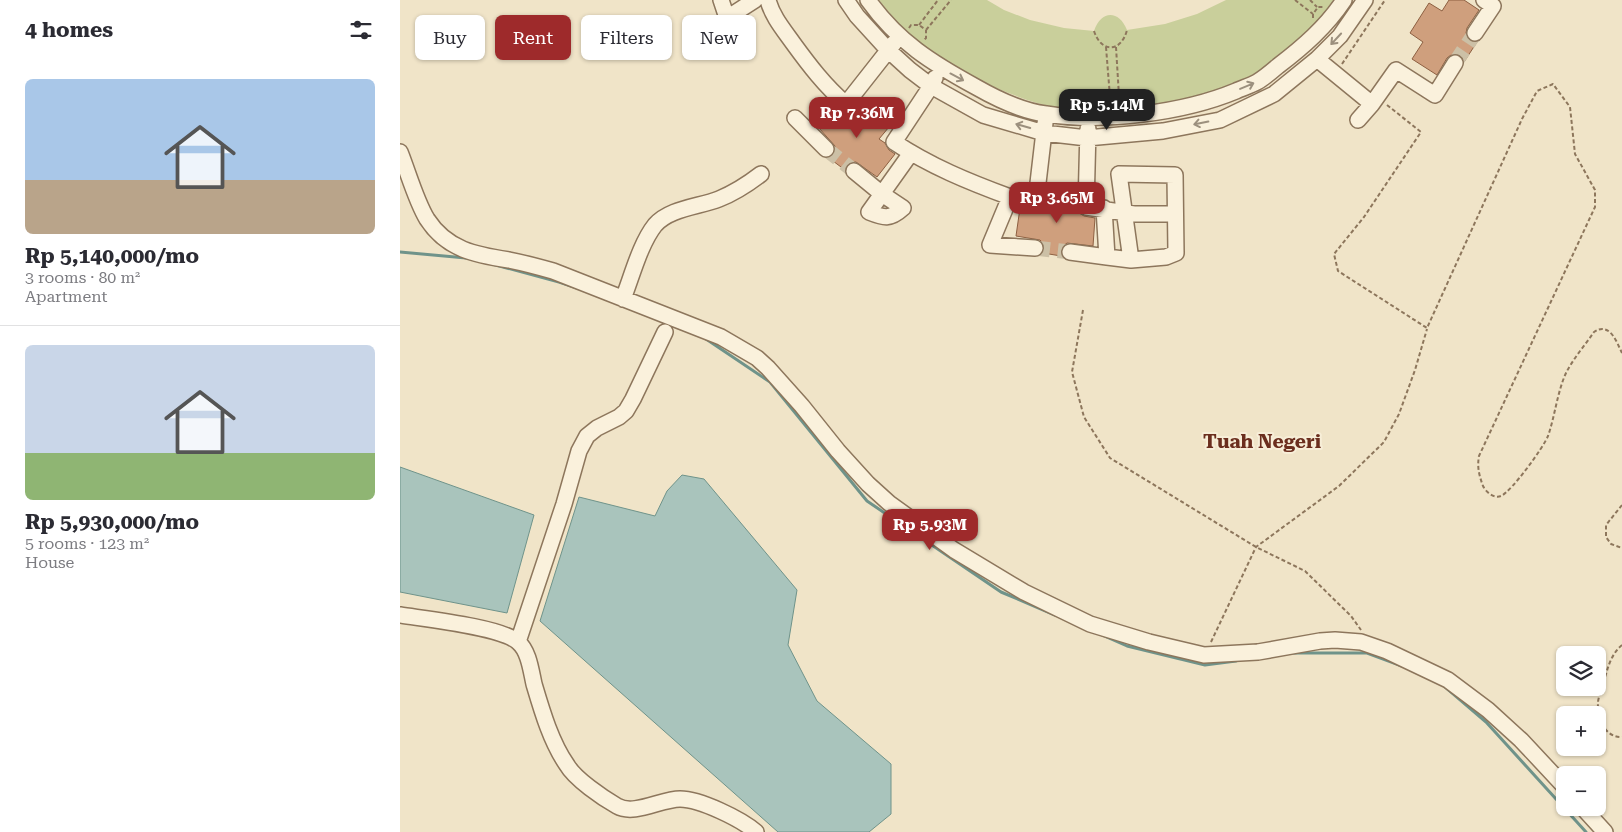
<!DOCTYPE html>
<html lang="en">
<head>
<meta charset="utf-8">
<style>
  body { margin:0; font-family:"Roboto Serif",serif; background:#f2f2f3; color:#2b2b33; height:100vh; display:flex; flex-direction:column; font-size:19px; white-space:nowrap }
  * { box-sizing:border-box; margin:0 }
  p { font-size:16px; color:#7c7c81 }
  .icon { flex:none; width:28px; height:28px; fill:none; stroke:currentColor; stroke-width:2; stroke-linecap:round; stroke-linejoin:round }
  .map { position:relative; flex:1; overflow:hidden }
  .drawer { display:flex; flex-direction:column; background:#fff; width:400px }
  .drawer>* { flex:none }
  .guide { position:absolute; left:15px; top:15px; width:475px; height:45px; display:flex; gap:10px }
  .buttons { position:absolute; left:1156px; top:646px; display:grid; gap:10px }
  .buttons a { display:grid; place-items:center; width:50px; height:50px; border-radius:8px; background:#fff; box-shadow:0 1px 4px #0004; font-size:25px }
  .price { position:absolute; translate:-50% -42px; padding:0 11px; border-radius:10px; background:#9e2a2b; color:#fff; font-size:16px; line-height:32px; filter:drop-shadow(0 1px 2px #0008) }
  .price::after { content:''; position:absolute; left:50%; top:30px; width:15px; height:11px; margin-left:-8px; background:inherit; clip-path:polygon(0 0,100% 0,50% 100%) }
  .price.on { background:#222; color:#fff }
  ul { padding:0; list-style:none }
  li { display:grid; align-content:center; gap:10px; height:265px; padding:0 25px }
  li+li { border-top:1px solid #e1e1e2 }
  li span { display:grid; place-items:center; height:155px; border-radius:8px; color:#555 }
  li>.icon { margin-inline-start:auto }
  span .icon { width:90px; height:90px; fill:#fffc; stroke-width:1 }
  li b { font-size:21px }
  h2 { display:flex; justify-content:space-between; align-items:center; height:60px; padding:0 25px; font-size:21px }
  .pill { padding:0 18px; border-radius:8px; background:#fff; box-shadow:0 1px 4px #0004; font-size:18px; line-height:45px }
  .pill.on { background:#9e2a2b; color:#fff }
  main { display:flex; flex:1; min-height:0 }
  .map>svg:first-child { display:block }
  .green { fill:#c9cf9b }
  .water { fill:#a9c4bc; stroke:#6f938a }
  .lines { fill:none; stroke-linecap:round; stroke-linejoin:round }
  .stream { stroke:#6f938a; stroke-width:3 }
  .building { fill:#cf9f7d; stroke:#8d5f41 }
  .minor-tunnel { stroke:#ccc0a6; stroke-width:15; stroke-dasharray:15 8; stroke-linecap:butt }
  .minor-casing { stroke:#8d765c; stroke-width:18 }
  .path { stroke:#8d765c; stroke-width:2; stroke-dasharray:4 2.5; stroke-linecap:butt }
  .minor { stroke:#faf1dc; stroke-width:15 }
  .oneway { stroke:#9c907e }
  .labels { text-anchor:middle; stroke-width:4; stroke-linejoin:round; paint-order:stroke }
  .quarter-label { font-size:19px; font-weight:bold; fill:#6b2e1e; stroke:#f7eed8 }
</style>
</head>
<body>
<main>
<section class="drawer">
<h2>4 homes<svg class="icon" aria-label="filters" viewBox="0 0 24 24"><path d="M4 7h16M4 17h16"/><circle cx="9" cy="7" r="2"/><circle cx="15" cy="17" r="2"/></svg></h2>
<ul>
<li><span style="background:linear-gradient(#a9c7e8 65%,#b9a48a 0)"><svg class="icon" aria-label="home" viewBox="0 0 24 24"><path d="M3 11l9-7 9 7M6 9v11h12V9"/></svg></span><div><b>Rp 5,140,000/mo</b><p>3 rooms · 80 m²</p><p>Apartment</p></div></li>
<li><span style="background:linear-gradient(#c9d6e8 70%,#8fb573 0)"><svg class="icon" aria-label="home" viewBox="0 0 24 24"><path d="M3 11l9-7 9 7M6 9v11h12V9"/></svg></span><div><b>Rp 5,930,000/mo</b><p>5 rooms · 123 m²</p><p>House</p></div></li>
</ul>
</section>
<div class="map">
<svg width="1222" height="832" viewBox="0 0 1222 832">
  <rect width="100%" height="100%" fill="#f0e4c8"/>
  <path class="green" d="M479,0H587L604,10L630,20L664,28L694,31C701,10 719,10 727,30L765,24L797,14L826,0H934C917,21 900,45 877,60C847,81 816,92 780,100C736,110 681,115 637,103C618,97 599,90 581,81C560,72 539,62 522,47C506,33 492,17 479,0Z"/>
  <path class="water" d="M0,467L134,515L107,613L0,592Z
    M282,475L304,479L397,590L388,645L417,701L491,764V814L469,832H378L140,621L179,497L255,516L267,491Z"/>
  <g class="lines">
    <path class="stream" d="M0,252L66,258
      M92,264L159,282L177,288
      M306,339L370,382L467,501L601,592L655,615
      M702,635L727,646L805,665L836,661
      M894,653H967L1002,666
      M1044,686L1086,722L1186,832"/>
  </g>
  <path class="building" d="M1049,0H1064L1079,10L1067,28L1066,33L1069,40L1077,42L1064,62L1060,55H1051L1047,58L1037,75L1012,59L1023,42L1010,33L1029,3L1042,11Z
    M461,104L489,127L479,139L485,143L489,150L495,154L477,177L456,162H451L447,165L445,170L429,158L435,152V146L418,127L434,106L440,111L447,113L451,117Z
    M646,191L677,196L676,211L684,216L695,218L693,246L667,243L662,247L661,251V256L643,253L644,249V244L640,240L616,236L620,208L635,209L640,208L645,202Z"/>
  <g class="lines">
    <path class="minor-tunnel" d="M1055,63L1075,33
      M426,149L454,171
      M635,248L670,252"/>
    <defs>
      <path id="minor" d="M321,0L327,18
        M368,0C372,16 383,29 393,43C409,65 425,86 446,104L494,43
        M446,0L457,16L488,50L510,70L531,86L583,115L644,133L687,138L763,131L820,120L874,94L917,59L940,36L965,0
        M468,0C498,42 532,63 576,87C597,99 622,111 646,114C703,123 783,113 836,91C842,88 850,86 857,82C864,78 871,72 878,66C903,47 926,27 944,0
        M1075,33L1093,6L1084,0
        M338,42L327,18L355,0
        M917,59L972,104L996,70L1035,95L1055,63
        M535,78L531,86L494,142C530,166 569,182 610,197
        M395,118L426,149
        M958,120L972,104
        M688,129L686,207L734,214H774
        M0,152C8,172 16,201 27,219C47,250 76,255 109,260C124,263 139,267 153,271L321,337L357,358L368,368L402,406L438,451L468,484L489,503L554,550L624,592L690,624L749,642L804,655L858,652L920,641L935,640L961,642L987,651L1048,680L1088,710L1121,740L1165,787
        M454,171L482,194L503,208C490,220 484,218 469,212L511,153
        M719,174L775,175L776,253L766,257L731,260Z
        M704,208L707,257L731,260
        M635,248L590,245L610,197L636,200L645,123
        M670,252L707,257
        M223,299C232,276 240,244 255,225C270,208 299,207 319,199C334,193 348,184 361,174
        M0,615C25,619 101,627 118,642C129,651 131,671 134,684C142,711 151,742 167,765C175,779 203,798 217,806C234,816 261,799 280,799C300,799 341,819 356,832
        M118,642L164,504L179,451L187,436L197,428L219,417L226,411L233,399L265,332
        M1183,808L1205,832"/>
    </defs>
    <use href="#minor" class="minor-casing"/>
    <path class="path" d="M895,0L913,14
      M910,0L917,7
      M913,18V14L918,7H923
      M519,25L538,0
      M509,28L511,25H519L526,30V38L524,40
      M526,30L551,0
      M694,31C701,53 721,53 727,30
      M706,47L710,97
      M716,47L719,96
      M942,64L985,0
      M705,104V102L710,97L719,96L724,103
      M987,105L1021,132L964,217L934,254L938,271L1027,328L1122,119L1137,91L1153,84L1170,107L1175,154L1195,190V207L1079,456C1077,467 1079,475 1083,486C1086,492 1094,499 1101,496C1112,491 1143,448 1148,436C1155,416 1157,393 1166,373C1173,359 1185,345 1194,332C1210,321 1217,343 1222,353
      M683,310L672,372L684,417L710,458L856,547L905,571L951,616L961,630
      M1222,505L1206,525V537L1211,544L1222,548
      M811,642L856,547L939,486L984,442L999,414L1015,370L1027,329
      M1222,645C1209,656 1207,672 1202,688C1201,692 1198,698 1198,703C1197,718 1205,738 1222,737"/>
    <use href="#minor" class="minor"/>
  </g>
  <defs><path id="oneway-shaft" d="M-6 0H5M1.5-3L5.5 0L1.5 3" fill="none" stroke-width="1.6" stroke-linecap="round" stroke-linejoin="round" transform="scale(1.25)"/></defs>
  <g class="oneway">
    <use href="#oneway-shaft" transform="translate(936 39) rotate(133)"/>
    <use href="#oneway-shaft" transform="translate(557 77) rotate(28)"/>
    <use href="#oneway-shaft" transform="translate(847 86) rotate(-23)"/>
    <use href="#oneway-shaft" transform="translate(801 123) rotate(169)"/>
    <use href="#oneway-shaft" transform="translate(623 126) rotate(-164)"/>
  </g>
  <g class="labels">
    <g class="quarter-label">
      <text x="862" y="448">Tuah Negeri</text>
    </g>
  </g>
</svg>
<div class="buttons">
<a><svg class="icon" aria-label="layers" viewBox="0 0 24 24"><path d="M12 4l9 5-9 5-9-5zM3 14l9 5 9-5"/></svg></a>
<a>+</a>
<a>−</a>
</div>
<b class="price on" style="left:707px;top:131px">Rp 5.14M</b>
<b class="price" style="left:457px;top:139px">Rp 7.36M</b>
<b class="price" style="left:657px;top:224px">Rp 3.65M</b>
<b class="price" style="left:530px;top:551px">Rp 5.93M</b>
<div class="guide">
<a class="pill">Buy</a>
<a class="pill on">Rent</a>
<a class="pill">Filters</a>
<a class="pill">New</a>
</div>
</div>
</main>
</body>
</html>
